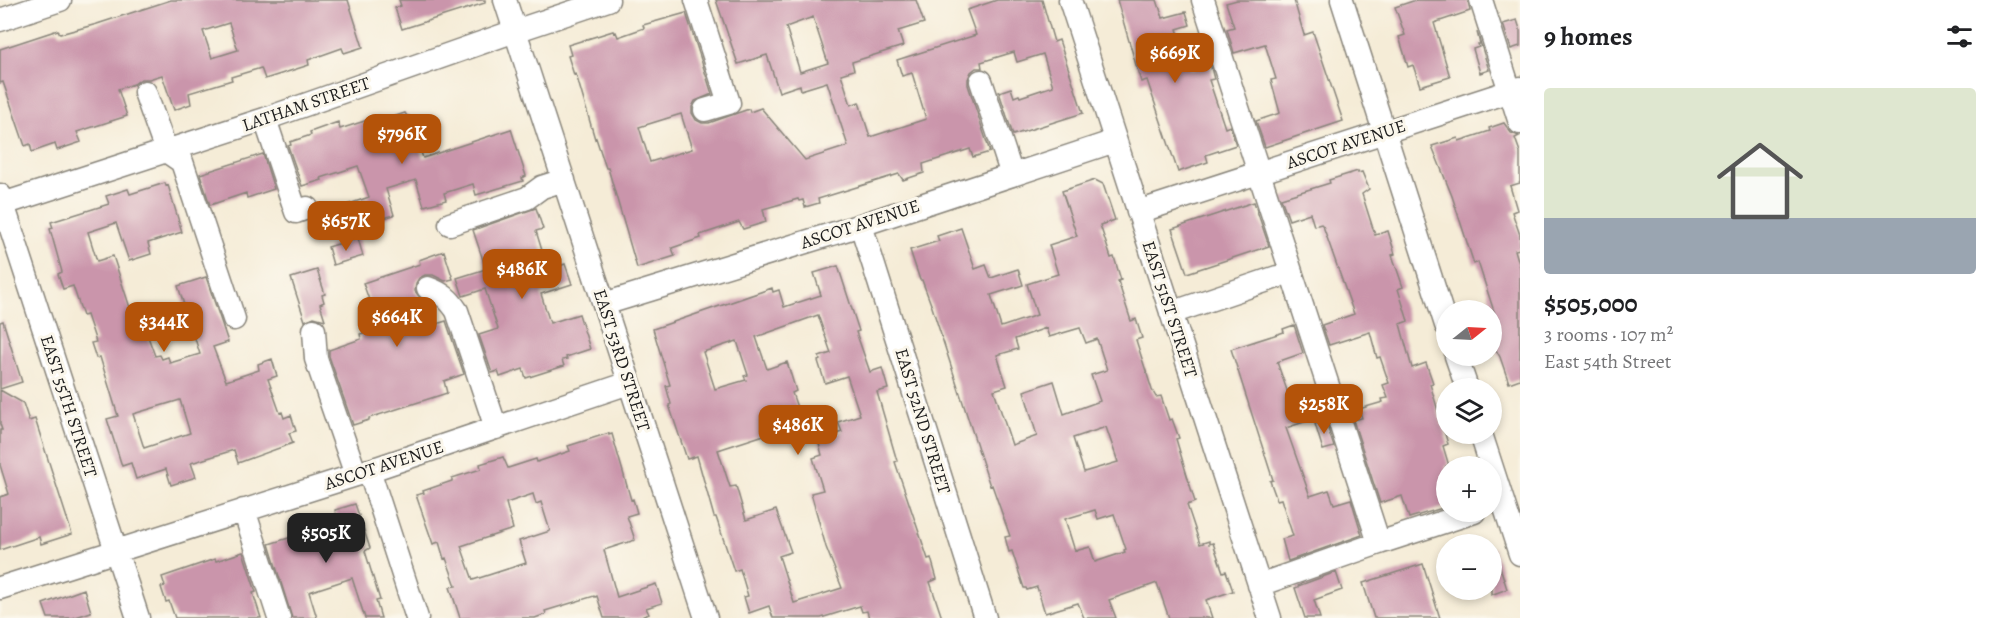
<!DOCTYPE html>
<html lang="en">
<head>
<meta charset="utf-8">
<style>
  body { margin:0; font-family:Alegreya,serif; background:#f2f2f2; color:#202124; height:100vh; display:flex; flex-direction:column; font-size:22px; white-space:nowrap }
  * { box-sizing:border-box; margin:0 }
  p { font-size:20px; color:#757577 }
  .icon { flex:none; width:33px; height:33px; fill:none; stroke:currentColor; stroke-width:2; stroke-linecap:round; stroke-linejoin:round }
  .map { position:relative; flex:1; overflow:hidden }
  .panel { display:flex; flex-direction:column; background:#fff; width:480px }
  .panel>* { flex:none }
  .needle { width:39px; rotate:72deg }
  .buttons { position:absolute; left:1436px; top:300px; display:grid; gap:12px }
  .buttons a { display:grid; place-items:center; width:66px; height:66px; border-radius:50%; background:#fff; box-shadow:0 3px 9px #0003; font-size:30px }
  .price { position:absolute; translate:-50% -51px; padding:0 14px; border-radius:12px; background:#b45309; color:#fff; font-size:20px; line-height:39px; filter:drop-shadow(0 2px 3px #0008) }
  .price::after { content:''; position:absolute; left:50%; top:36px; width:18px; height:14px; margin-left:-9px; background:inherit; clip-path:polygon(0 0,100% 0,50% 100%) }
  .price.current { background:#222; color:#fff }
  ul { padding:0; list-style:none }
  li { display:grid; align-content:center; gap:12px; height:318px; padding:0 24px }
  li+li { border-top:2px solid #e0e0e0 }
  li span { display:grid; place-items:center; height:186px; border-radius:6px; color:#555 }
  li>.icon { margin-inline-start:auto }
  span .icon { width:108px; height:108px; fill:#fffc; stroke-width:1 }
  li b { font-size:26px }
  h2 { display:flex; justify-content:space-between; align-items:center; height:72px; padding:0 24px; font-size:26px }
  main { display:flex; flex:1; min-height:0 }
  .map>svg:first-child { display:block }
  .building { fill:#ca95ab; fill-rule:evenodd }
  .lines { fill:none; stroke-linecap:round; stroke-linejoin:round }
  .minor-casing { stroke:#88847a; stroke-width:25 }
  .minor { stroke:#fff; stroke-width:22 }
  .labels { text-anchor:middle; stroke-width:6; stroke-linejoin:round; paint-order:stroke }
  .street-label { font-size:18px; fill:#1c1c1c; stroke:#fbf7ec }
</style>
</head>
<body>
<main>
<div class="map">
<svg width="1520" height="618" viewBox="0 0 1520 618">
  <rect width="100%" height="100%" fill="#fbf7ec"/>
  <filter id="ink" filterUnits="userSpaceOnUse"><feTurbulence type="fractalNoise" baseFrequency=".0167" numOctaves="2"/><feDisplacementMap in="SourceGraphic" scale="12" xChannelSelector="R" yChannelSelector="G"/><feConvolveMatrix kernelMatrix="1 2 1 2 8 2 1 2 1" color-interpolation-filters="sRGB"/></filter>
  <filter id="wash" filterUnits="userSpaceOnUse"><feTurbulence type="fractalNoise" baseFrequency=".008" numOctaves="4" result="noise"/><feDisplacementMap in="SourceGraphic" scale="24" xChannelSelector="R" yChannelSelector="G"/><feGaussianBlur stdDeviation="1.35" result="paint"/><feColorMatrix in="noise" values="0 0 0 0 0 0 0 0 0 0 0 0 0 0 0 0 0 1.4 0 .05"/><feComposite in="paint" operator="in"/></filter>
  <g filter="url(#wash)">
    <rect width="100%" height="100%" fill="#f5ecd7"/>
    <g id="blocks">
      <path class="building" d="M171,0H348L363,47L344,53L342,48L308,60L309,65L265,79L261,68L231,77L232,80L189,93L191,104L174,110L162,75L149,79H141L134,84L118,89L127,116L77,132L81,142L57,150L55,144L32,152L30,144L25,146L3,82L0,83V49L58,30L60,34L97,24ZM229,23L238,50L212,58L203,31Z
        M399,0H485V3L402,29L395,8L401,6Z
        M716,0H916L924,23L898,31L903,46L852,62L854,70L841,74L851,105L859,102L870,137L926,119L912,73L902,76L897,60L976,35L967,10L997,0H1042L1054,42L1059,40L1083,113L1013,135L999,92L1011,88L1014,97L1019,95L1020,97L1053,86L1043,54L1017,62L1014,52L981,62L982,68H976L971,72L968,79V85L990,152L973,157L970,149L923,164L924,173L903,180L899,174L818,199L819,203L805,207L803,200L799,201L798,199L763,209L766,222L743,229L739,222L700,235L701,238L672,248L675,256L637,268L608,168H606L596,138L595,139L576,74L574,75L568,56L571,55L568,45L613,31L614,33L616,32L618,37L644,28L643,25L686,13L712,94L695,101L692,107V113L696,120L702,123H709L749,109L750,112L761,108L805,160L848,146L827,82L801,90L800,85L779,92L767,55L738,64ZM813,17L828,63L800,72L786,27ZM681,114L692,149L650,162L639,127Z
        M1117,0H1157L1163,18L1186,12L1190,25L1177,29L1191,70L1210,64L1214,79L1209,80L1225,128L1230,126L1236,145L1206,155L1208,162L1178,172L1147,80L1141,82Z
        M1237,0H1294L1304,35L1313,32L1343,121L1265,147L1256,121L1280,113L1271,80L1276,79L1265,44L1234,53L1227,29L1234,27L1226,3Z
        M1416,0H1468L1470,11L1434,23L1450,77L1420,86L1413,65L1408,67L1404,53L1399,37L1405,35L1395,7Z
        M1517,20L1520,29V46L1511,49L1503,24Z
        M1477,32L1489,70L1480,73L1473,49L1479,47L1478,44H1480Z
        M405,113L407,116H409L423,158L511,129L526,176L522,178L523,181L476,195L473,184L444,193L446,200L424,206L416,180L386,189L394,215L361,225L363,232L345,238L335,209L369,197L358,166L321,178L322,180L302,186L288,146L291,145L290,142L311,135L310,132L338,122L340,129L380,116L381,121Z
        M1504,123L1511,133L1519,136L1515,138L1520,152V183L1510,186L1517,210L1512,212L1520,235V249L1515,250L1520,267V379L1509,383L1500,357L1496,350H1494L1491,342V333L1500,330L1478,262L1474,264L1452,196L1432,146L1458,138L1459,141L1490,131L1489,128Z
        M263,154L274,189L247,198L246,193L210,205L200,174Z
        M1358,171V173L1362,172L1369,189L1362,194L1375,235L1388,231L1395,254L1392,255L1403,287L1398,289L1408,321L1400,324L1412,368L1426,363L1433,383L1430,384L1448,444L1443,446L1449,466H1446V507L1409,518L1402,496L1380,503L1353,420L1362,418L1359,409L1383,402L1382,399L1388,398L1383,385L1389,383L1380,357L1377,358L1370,332L1329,345L1322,325L1354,314L1323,226L1321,224L1314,226L1310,213L1289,220L1281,198L1330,183L1329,180Z
        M1095,180L1103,184L1115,220L1100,225L1111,258L1114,257L1121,280L1118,281L1131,321L1136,319L1142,338L1136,340L1152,390L1156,397L1161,396L1169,420L1172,419L1179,438L1176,439L1195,502L1187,505L1200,544L1209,541V544L1213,543L1223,572L1226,571L1233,591L1206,600L1212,618H1169L1157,583L1109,600L1116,618H1084L1078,603L1045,613L1037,587L1027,590L1026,588H1024L1012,551L1009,552L1005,537L1010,536L992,485L990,486L932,307L922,280H920L910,250L939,241L937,236L961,228L975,269L986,265L991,278L1018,269L1023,285L991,295L1001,327L1037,315L1027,284L1058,274L1049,245L1077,236L1062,191ZM1046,328L1049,337L1080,328L1086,343L1097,339L1107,370L1091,375L1100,401L1064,414L1054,381L1024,391L1037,436L1012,445L994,390L1007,386L997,355L1018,349L1015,339ZM1106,427L1118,462L1084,472L1073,438ZM1095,510L1098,519L1114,514L1126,549L1124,550L1125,552L1095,562L1090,547L1075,551L1065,519Z
        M165,183L166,186L168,185L182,232L148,243L151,254L129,261L116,223L88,232L97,261L113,256L136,326L143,323L155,356L160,355L162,359L168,357L170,363L200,354L178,286L206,277L228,342L213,347L226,381L259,370L258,364L272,359L277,376L268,379L280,413L282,412L284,418L291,415L296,431L289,433L293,443L238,463L234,450L191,463L196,477L171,485L166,469L136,479L131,463L122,466L107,419L118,416L100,357L96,358L91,343L96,342L87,315L83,316L73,286L63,289L58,274L62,272L50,229L53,228L51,222L109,204L106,196L128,189L130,194ZM180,400L190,433L144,448L133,414Z
        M1254,202L1269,246L1187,273L1172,229Z
        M536,208L543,229L536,231L548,270L565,264L572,284L541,294L550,323L579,314L590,349L566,357L567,359L562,360L564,366L526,378L523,369L500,377L498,371L492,373L479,335L498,329L485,289L463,296L457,278L486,269L473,230Z
        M358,238L363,256L333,265L328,247Z
        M444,251L453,279L445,281L433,275H425L419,278L416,283L415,291L421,299L430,326L446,321L464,374L444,381L447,393L369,418V420L353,425L329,356V350L361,339L360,334L364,333L361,324L376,319L363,283L420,264L419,260Z
        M838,266L859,331L856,332L870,372L882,368L888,389L877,392L897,461L895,462L928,559L931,558L937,579L930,582L942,618H869L867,611L862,612L860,606L821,618H773L769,606L749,613L744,597L748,596L740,569L734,571L716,517H714L697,456L687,459L669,405L671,404L666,386L670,385L653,329L772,288L773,292L779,290L784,307L821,295L814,273ZM818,315L831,353L819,357L820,360L818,361L825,383L847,376L860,415L838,422L842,432L818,440L822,455L813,458L823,490L811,493L826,547L842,588L794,603L779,556L791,552L776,510L746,520L736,486L730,487L718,450L764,435L765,438L803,425L792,393L796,391L787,362L767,369L756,337ZM737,341L748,375L744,376L746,380L715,389L703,352Z
        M317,270L325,294L322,295L324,302L320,304L325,320L314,317L305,321L291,278Z
        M3,321L22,382L0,389V322Z
        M1294,325L1303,353L1277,362L1289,396L1298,393L1307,421L1286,428L1310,496L1329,490L1334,504L1351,499L1362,535L1288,561L1282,539L1293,536L1281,499L1277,500L1270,481L1273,480L1231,349L1284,332L1283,329Z
        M0,390L23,403L29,421L35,419L72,534L41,544L39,537L0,550V497L9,494L0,465V430H2L0,424Z
        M1325,420L1334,447L1323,450L1315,424Z
        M609,433V435L612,434L631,500L633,499L637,513L627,516L635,540L604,550L617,597L656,584L662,603L646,608L649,614L638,618H604L597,596L595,597L594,596L545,611L546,614L535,618H460L450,587L456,586L446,558L444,559L439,542L433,544L416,495L424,493L423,491L452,481V478L481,469L480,464L503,457L508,468L536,459L537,462L570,451L568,446ZM533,494L536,504L541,502L550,531L519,541L526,563L473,580L461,546L513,529L506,503Z
        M355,504L370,548L365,551L380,600L376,601L381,618H365L352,578L309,592L317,618H292L269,544L338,523L335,510Z
        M1491,548H1494L1507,589L1491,595Z
        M243,552L256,592L253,593L261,618H175L169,601L166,602L161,587L165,586L162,577L215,559L216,561Z
        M1423,564L1440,618H1374L1363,583Z
        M1336,572L1342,590L1314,600L1320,618H1305L1295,588L1298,587V586Z
        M84,589L91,612L73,618H48L43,604Z"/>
    </g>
  </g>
  <g filter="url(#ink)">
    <use href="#blocks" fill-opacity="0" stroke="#88847a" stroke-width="1.5"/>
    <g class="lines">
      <defs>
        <path id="minor" d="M505,0L706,618
          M696,0L729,103L705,110
          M1070,0L1270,618
          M1203,0L1379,543L1474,512
          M1342,0L1446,325
          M1481,0L1520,123
          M0,20L60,0
          M981,81L1012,175
          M145,92L166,151L182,162L234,319
          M265,119L296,212L307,208
          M0,195L138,618
          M3,204L265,119L515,31L608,0
          M1138,212L1520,88
          M450,224L527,198L542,187L564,180
          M861,225L985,618
          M428,288C442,293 449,299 457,311L496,428
          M604,304L861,225L1115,141
          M1171,313L1277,277
          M314,330L316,359L356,475
          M1456,356L1467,388
          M1481,434L1520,554
          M369,470L417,618
          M244,510L279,618
          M1259,585L1379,543
          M0,588L356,475L629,383"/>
      </defs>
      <use href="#minor" class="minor-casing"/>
      <use href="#minor" class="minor"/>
    </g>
  </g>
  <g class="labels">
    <g class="street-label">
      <text transform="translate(306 104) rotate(-19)" y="6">LATHAM STREET</text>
      <text transform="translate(1346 144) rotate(-18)" y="6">ASCOT AVENUE</text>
      <text transform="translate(860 224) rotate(-18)" y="6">ASCOT AVENUE</text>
      <text transform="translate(1170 309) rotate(72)" y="6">EAST 51ST STREET</text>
      <text transform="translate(622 360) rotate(72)" y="6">EAST 53RD STREET</text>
      <text transform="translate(69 406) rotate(72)" y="6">EAST 55TH STREET</text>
      <text transform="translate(923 421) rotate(73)" y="6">EAST 52ND STREET</text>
      <text transform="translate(384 465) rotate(-18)" y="6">ASCOT AVENUE</text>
    </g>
  </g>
</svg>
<div class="buttons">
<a><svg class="needle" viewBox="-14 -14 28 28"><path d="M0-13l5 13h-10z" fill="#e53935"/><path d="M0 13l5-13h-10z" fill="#757577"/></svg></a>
<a><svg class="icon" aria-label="layers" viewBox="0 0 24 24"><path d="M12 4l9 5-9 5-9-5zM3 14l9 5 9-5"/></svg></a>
<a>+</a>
<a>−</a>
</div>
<b class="price" style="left:1175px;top:84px">$669K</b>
<b class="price" style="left:402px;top:165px">$796K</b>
<b class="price" style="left:346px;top:252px">$657K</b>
<b class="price" style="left:522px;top:300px">$486K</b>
<b class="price" style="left:397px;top:348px">$664K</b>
<b class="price" style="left:164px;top:353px">$344K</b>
<b class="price" style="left:1324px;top:435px">$258K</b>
<b class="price" style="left:798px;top:456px">$486K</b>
<b class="price current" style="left:326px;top:564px">$505K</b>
</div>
<section class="panel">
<h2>9 homes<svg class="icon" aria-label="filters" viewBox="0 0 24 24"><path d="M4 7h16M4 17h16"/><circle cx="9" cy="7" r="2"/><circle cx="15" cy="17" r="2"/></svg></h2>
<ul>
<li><span style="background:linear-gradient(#dfe7d0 70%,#9aa5b1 0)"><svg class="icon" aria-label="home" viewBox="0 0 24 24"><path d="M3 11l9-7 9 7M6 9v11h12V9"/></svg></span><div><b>$505,000</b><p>3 rooms · 107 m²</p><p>East 54th Street</p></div></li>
</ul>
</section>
</main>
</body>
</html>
